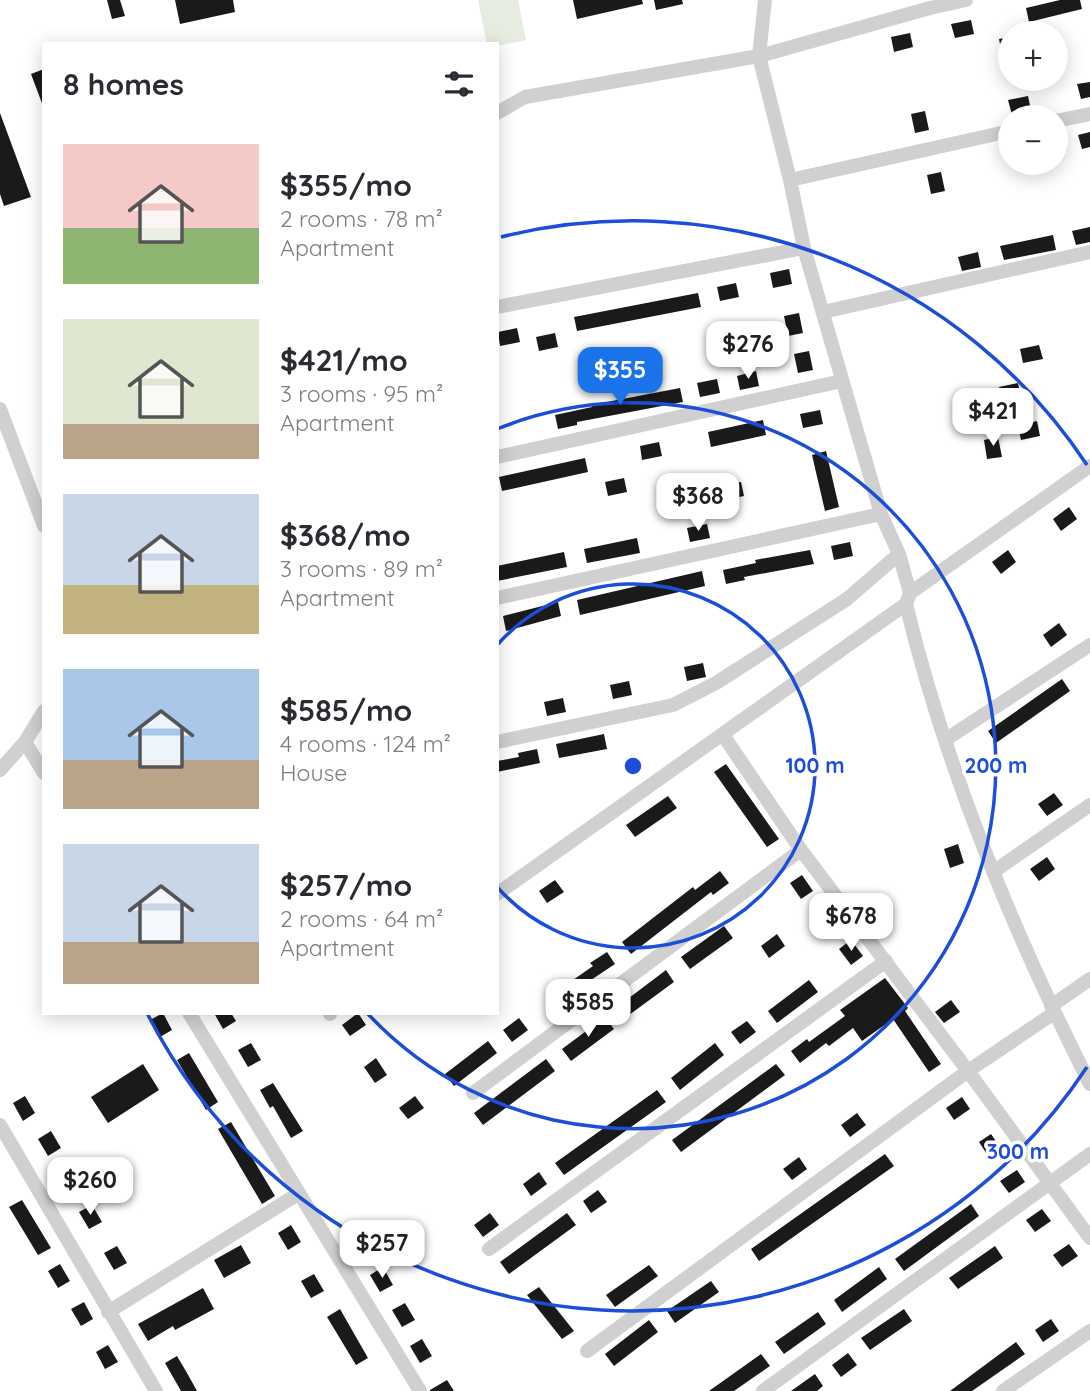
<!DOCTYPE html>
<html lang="en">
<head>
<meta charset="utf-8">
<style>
  body { margin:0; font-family:Quicksand,sans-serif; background:#f7f7f7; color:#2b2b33; height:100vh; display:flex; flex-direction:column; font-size:26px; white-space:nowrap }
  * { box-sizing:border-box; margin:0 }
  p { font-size:23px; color:#7c7c81 }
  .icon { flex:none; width:38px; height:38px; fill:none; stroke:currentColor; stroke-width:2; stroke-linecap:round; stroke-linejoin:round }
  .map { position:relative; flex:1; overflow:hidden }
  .drawer { position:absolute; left:42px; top:42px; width:457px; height:973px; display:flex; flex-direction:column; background:#fff; border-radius:0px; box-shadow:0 4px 18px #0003 }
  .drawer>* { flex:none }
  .tools { position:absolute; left:998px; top:21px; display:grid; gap:14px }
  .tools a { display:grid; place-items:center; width:70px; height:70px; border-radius:50%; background:#fff; box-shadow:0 4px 18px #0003; font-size:35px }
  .price { position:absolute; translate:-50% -60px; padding:0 16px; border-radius:14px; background:#fff; color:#222; font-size:23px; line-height:46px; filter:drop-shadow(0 2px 4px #0008) }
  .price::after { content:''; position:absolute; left:50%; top:42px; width:21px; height:16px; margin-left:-10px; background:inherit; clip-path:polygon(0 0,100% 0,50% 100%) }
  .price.on { background:#1a73e8; color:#fff }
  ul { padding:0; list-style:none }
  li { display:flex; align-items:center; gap:21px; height:175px; padding:0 21px }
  li span { display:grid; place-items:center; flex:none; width:196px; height:140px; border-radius:0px; color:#555 }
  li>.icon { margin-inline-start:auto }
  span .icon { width:84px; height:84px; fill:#fffc; stroke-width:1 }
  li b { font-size:30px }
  h2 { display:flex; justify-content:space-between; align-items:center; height:84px; padding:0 21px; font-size:30px }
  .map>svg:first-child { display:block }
  .green { fill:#e6ecdf }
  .building { fill:#1a1a1a }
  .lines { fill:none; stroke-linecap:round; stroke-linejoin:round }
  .street { stroke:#d0d0d0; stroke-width:14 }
  .ring { fill:none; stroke:#1d4ed8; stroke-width:3.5 }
  .centre { fill:#1d4ed8; stroke:#fff; stroke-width:3.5 }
  .ring-label { font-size:21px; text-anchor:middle; font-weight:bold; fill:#1d4ed8; stroke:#fff; stroke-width:7; stroke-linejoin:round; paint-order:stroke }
</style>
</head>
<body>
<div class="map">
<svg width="1090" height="1391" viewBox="0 0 1090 1391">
  <rect width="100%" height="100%" fill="#fff"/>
  <path class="green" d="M478,0H518L526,40L497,46V44H487Z"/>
  <path class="building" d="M107,0H120L125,16L112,19Z
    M175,0H233L235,12L180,24Z
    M573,0H642L643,4L577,19Z
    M654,0H682L683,4L656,10Z
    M1060,0H1080L1082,9L1029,22L1026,8Z
    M971,20L974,34L955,38L951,24Z
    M910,33L913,47L894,52L891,37Z
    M1010,37V52L1002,54L999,39Z
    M44,69V105L43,106L31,74Z
    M1090,82V97L1081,99L1077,84Z
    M1028,96L1031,110L1012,115L1008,100Z
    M925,111L929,130L915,133L911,114Z
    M0,113L31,197L4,206L0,194Z
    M1090,132V147L1082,149L1078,135Z
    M941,172L945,191L931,194L927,175Z
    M1090,227V242L1076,245L1072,231Z
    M1053,235L1056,250L1004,260L1000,246Z
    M978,252L981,267L962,271L958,257Z
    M789,269L792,284L773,288L770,273Z
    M736,283L739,297L720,301L717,287Z
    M698,293L701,307L577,331L574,317Z
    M799,313L803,333L788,336L784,316Z
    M517,328L520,342L500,346L498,332Z
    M555,333L558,347L539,351L536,337Z
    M1039,345L1043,359L1023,363L1020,349Z
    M809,351L813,370L798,373L794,354Z
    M756,371L759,386L740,390L737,376Z
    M717,379L720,393L700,397L697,383Z
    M1018,383L1021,397L1002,401L999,387Z
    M680,388L683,402L577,422V425L558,429L555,415L592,407L591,405Z
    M820,410L823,424L803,428L800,414Z
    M763,420L766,435L711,447L708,432Z
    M1037,421L1040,436L1021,440L1018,426Z
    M998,437L1002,457L987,459L984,440Z
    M659,442L662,456L642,460L640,446Z
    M826,451L839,507L825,511L812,455Z
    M585,458L588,472L502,491L499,477Z
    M624,478L627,492L608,496L605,482Z
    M741,482L744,496L724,500L721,485Z
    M1069,507L1077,519L1061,531L1053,519Z
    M707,524L710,538L690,542L687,528Z
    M637,538L640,553L587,563L584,549Z
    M850,542L853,556L834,560L831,546Z
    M810,550L814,564L744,577L745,580L726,584L723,570L756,563L755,560Z
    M1008,550L1016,562L1001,574L992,562Z
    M564,552L567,567L497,581V566Z
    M702,571L705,586L580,615L577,600Z
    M558,602L561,616L506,631L503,616Z
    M1059,623L1067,635L1051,647L1043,635Z
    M703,663L706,677L687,681L684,667Z
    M1062,679L1070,691L996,743L988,731Z
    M629,681L632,695L613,699L610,685Z
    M563,698L566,712L547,716L544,702Z
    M604,734L607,749L559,758L556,744Z
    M537,749L540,763L497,772V761L519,757L518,753Z
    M726,764L779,839L767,847L714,772Z
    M1054,793L1063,805L1047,816L1038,804Z
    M668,796L677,808L635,837L626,825Z
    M958,844L964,863L950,868L944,849Z
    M1047,857L1055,869L1039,881L1030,869Z
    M720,871L729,883L713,895L711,892L631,954L622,942L693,887L695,890Z
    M802,875L813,891L801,899L790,883Z
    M555,880L564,892L547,903L539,891Z
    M828,908L840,924L828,933L816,917Z
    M724,926L733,938L690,969L681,957Z
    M777,934L785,946L769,958L761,946Z
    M851,940L863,956L851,965L839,949Z
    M607,952L615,964L585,984L587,988L571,999L563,987L593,966L590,963Z
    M666,970L674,982L629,1015L621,1004Z
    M885,978L908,1008L905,1011L941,1064L929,1072L893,1019L862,1041L853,1028L829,1046L826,1043L800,1063L791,1051L807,1039L809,1042L845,1016L840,1010Z
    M809,980L818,992L777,1023L768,1011Z
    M951,1000L960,1012L944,1023L935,1012Z
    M163,1013L172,1030L160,1037L150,1020Z
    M214,1013H231L236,1021L223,1029Z
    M358,1013L366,1025L350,1036L342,1025Z
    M605,1017L614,1029L571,1061L562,1049Z
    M519,1018L528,1030L512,1042L503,1030Z
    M747,1021L756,1032L740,1044L731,1032Z
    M488,1041L497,1053L454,1086L445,1074Z
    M251,1043L261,1060L248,1067L238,1050Z
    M715,1043L724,1055L680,1090L671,1078Z
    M189,1053L218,1102L206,1110L177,1060Z
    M376,1058L387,1075L375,1083L364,1067Z
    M546,1059L555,1071L483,1125L474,1113Z
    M143,1064L159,1090L108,1123L91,1097Z
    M776,1064L785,1075L681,1152L672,1140Z
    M273,1083L303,1131L291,1138L273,1106L270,1108L260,1090Z
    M657,1090L666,1102L564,1175L555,1163Z
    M25,1096L35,1113L23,1121L13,1103Z
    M415,1096L424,1108L408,1119L399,1108Z
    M962,1097L970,1109L954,1120L946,1108Z
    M857,1113L866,1125L850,1137L841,1125Z
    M231,1122L275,1196L262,1204L218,1129Z
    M51,1131L61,1148L48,1156L38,1139Z
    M991,1134L1002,1150L990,1159L979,1142Z
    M885,1154L894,1166L759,1261L751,1249Z
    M799,1157L807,1169L792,1180L783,1169Z
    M72,1169L82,1186L70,1194L60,1177Z
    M1017,1170L1025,1182L1009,1193L1000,1181Z
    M539,1172L547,1184L531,1196L523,1184Z
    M598,1190L607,1202L591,1213L583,1201Z
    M22,1200L51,1248L38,1255L9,1207Z
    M971,1204L979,1216L904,1271L895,1259Z
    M92,1205L102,1222L89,1229L79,1212Z
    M1042,1209L1051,1221L1035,1232L1026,1220Z
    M490,1213L499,1225L483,1237L474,1225Z
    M567,1213L576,1225L509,1274L500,1262Z
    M361,1222L371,1239L358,1246L348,1229Z
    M291,1225L301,1242L288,1250L278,1233Z
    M1069,1244L1078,1256L1062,1267L1053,1255Z
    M241,1245L251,1263L224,1278L214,1260Z
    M117,1246L127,1263L114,1270L104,1253Z
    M995,1246L1003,1258L958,1289L949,1278Z
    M60,1264L70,1281L58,1288L48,1271Z
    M649,1265L658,1276L615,1307L606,1295Z
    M383,1267L393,1285L380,1292L370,1275Z
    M879,1267L887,1279L842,1312L834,1300Z
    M314,1274L324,1291L311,1298L301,1281Z
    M711,1281L719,1292L675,1323L667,1311Z
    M539,1287L574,1331L562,1339L527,1295Z
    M203,1288L214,1309L175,1330L173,1326L148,1341L138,1324Z
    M84,1302L93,1319L81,1326L71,1309Z
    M405,1303L415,1320L402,1327L392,1310Z
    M340,1309L368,1358L356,1365L327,1317Z
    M904,1309L912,1321L870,1350L861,1338Z
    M818,1312L826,1324L784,1354L775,1342Z
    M1051,1319L1059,1331L1043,1342L1035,1330Z
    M649,1320L658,1332L614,1366L605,1354Z
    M422,1339L432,1356L420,1363L410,1346Z
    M1016,1342L1025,1354L972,1391H950Z
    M108,1345L118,1362L105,1369L96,1352Z
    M848,1353L857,1365L841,1377L832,1365Z
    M761,1354L770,1366L754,1377L734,1391H709Z
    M177,1356L187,1373L197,1391H181L165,1363Z
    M815,1374L823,1386L817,1391H791Z
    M447,1380L454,1391H430V1390Z"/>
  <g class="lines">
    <path class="street" d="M765,0L759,56L790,180L804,248L881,514L899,554L910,593
      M497,113L525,97L759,56L930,8L966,0
      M1055,121L1090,114
      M790,180L1010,131
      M497,307L804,248
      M823,312L1090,252
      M0,409L44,526
      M497,457L842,381
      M1090,466L910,593L906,604C946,770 1013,932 1090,1084
      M497,598L881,514
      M723,735L801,850L968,1071L1090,1238
      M945,740L1090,645
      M25,742L44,773
      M497,742L673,705L716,683L847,599L899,554
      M0,770L25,742L44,711
      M993,872L1090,805
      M497,894L906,604
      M1051,1006L1090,979
      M189,1013L420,1391
      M330,1014V1013
      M473,1093L801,850
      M0,1125L156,1391
      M489,1249L886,961
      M108,1312L298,1194
      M587,1351L968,1071L1054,1013
      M763,1391L1090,1154
      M1003,1391L1090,1331"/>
  </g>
  <g class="ring">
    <path d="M498 644A182 182 0 1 1 498 888"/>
    <path d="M497 429A363 363 0 1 1 368 1014"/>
    <path d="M1087 1067A545 545 0 0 1 147 1013M501 237A545 545 0 0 1 1087 465"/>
  </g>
  <circle cx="633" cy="766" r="10" class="centre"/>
  <g class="ring-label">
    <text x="815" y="773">100 m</text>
    <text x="996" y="773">200 m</text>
    <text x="1018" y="1159">300 m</text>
  </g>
</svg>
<div class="tools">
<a>+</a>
<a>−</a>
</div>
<b class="price" style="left:748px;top:381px">$276</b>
<b class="price on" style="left:620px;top:407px">$355</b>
<b class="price" style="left:993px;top:448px">$421</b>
<b class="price" style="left:698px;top:533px">$368</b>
<b class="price" style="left:851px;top:953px">$678</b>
<b class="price" style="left:588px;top:1039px">$585</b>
<b class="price" style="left:90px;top:1217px">$260</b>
<b class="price" style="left:382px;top:1280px">$257</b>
<section class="drawer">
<h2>8 homes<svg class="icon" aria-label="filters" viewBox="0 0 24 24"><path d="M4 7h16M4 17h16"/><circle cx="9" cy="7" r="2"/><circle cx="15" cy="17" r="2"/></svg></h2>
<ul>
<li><span style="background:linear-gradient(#f6c9c9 60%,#8fb573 0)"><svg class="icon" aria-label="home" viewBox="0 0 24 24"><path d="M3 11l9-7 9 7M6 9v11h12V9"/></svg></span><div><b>$355/mo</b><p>2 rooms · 78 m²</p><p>Apartment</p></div></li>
<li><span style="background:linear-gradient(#dfe7d0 75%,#b9a48a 0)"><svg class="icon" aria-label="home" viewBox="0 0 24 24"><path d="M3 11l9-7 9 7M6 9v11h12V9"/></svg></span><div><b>$421/mo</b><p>3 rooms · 95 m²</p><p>Apartment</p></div></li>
<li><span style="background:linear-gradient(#c9d6e8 65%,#c2b280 0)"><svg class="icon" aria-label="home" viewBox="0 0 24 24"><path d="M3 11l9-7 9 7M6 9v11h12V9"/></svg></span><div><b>$368/mo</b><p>3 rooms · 89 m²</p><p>Apartment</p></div></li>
<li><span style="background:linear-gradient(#a9c7e8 65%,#b9a48a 0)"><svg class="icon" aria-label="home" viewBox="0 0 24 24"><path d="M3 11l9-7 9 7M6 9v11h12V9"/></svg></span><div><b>$585/mo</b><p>4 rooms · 124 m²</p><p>House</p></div></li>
<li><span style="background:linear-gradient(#c9d6e8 70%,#b9a48a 0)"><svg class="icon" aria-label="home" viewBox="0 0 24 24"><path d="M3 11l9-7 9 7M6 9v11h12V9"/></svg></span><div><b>$257/mo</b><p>2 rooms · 64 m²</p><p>Apartment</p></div></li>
</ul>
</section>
</div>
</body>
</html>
